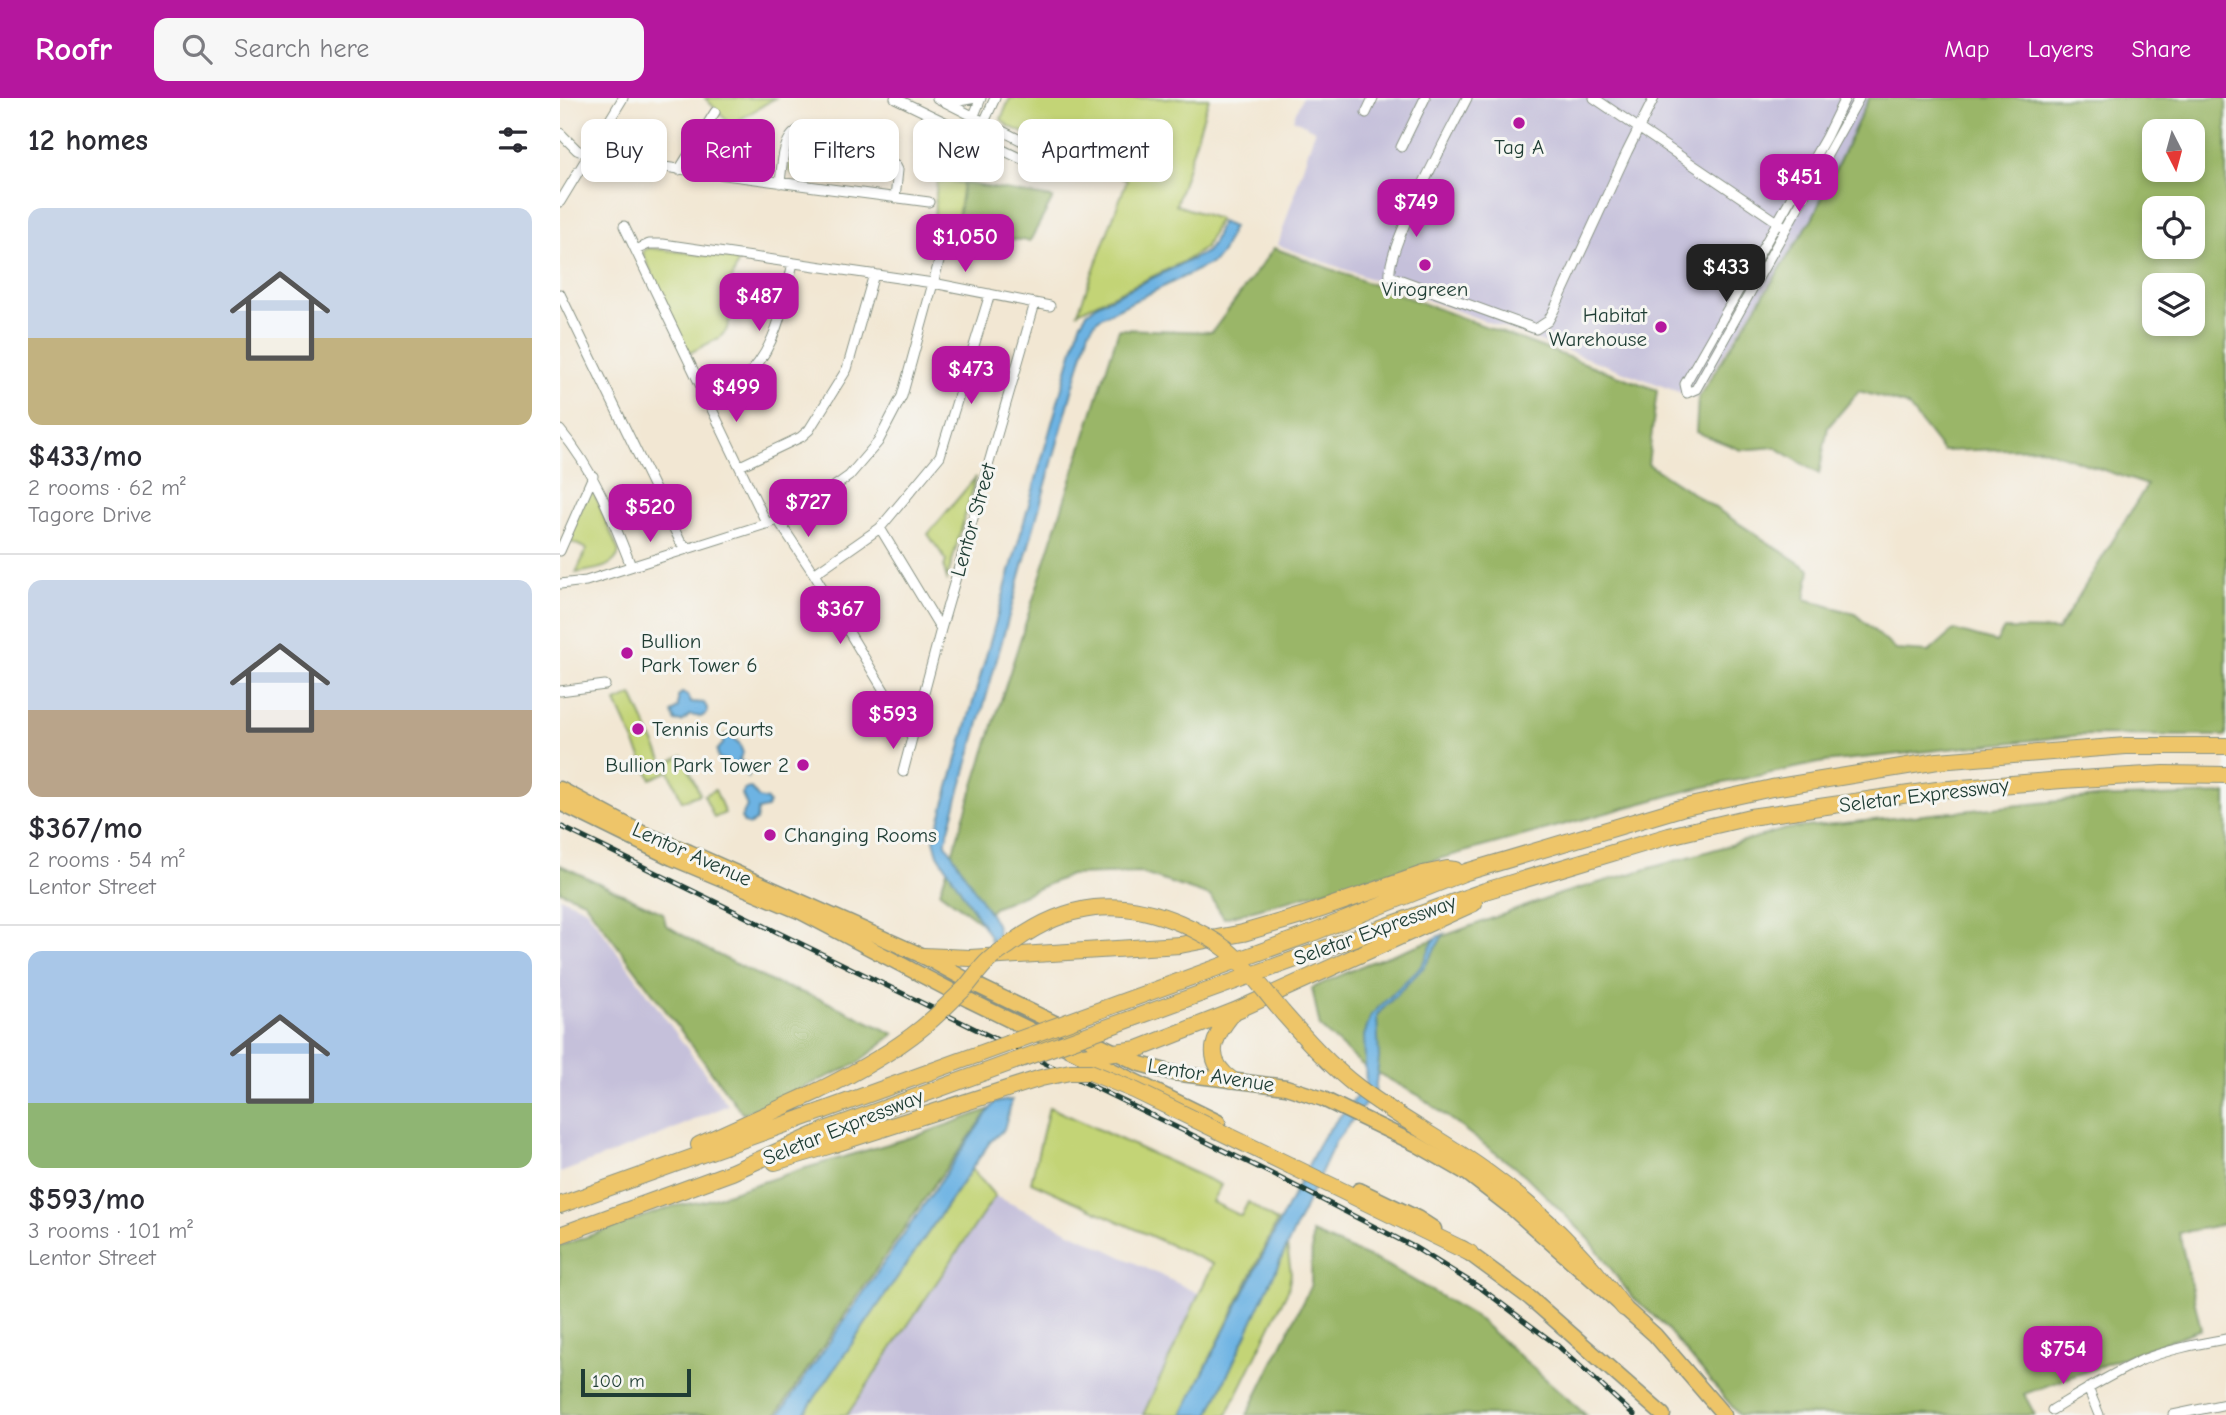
<!DOCTYPE html>
<html lang="en">
<head>
<meta charset="utf-8">
<style>
  body { margin:0; font-family:"Comic Neue",sans-serif; background:#f7f7f7; color:#2b2b33; height:100vh; display:flex; flex-direction:column; font-size:26px; white-space:nowrap }
  * { box-sizing:border-box; margin:0 }
  p { font-size:23px; color:#7c7c81 }
  .icon { flex:none; width:38px; height:38px; fill:none; stroke:currentColor; stroke-width:2; stroke-linecap:round; stroke-linejoin:round }
  .map { position:relative; flex:1; overflow:hidden }
  .panel { display:flex; flex-direction:column; background:#fff; width:560px }
  .panel>* { flex:none }
  .hud { position:absolute; left:21px; top:21px; width:665px; height:63px; display:flex; gap:14px }
  .needle { width:46px; rotate:174deg }
  .fabs { position:absolute; left:1582px; top:21px; display:grid; gap:14px }
  .fabs a { display:grid; place-items:center; width:63px; height:63px; border-radius:14px; background:#fff; box-shadow:0 4px 10px #0003; font-size:35px }
  .scale { position:absolute; left:21px; bottom:18px; width:110px; box-sizing:border-box; padding-left:7px; border:4px solid #1f3d34; border-top:0; font-size:19px; line-height:24px; white-space:nowrap; color:#1f3d34; -webkit-text-stroke:5px #f6f6f2; paint-order:stroke }
  .price { position:absolute; translate:-50% -60px; padding:0 16px; border-radius:14px; background:#b5179e; color:#fff; font-size:23px; line-height:46px; filter:drop-shadow(0 2px 4px #0008) }
  .price::after { content:''; position:absolute; left:50%; top:42px; width:21px; height:16px; margin-left:-10px; background:inherit; clip-path:polygon(0 0,100% 0,50% 100%) }
  .price.selected { background:#222; color:#fff }
  ul { padding:0; list-style:none }
  li { display:grid; align-content:center; gap:14px; height:371px; padding:0 28px }
  li+li { border-top:2px solid #e1e1e2 }
  li span { display:grid; place-items:center; height:217px; border-radius:14px; color:#555 }
  li>.icon { margin-inline-start:auto }
  span .icon { width:126px; height:126px; fill:#fffc; stroke-width:1 }
  li b { font-size:30px }
  h2 { display:flex; justify-content:space-between; align-items:center; height:84px; padding:0 28px; font-size:30px }
  .chip { padding:0 24px; border-radius:14px; background:#fff; box-shadow:0 4px 10px #0003; font-size:24px; line-height:63px }
  .chip.selected { background:#b5179e; color:#fff }
  header { display:flex; align-items:center; gap:42px; box-sizing:border-box; height:98px; padding:0 35px; background:#b5179e; color:#fff }
  header strong { font-size:33px }
  nav { display:flex; gap:38px; margin-inline-start:auto; font-size:24px }
  .search { width:490px; height:63px; background:#f7f7f7; display:flex; align-items:center; gap:18px; box-sizing:border-box; padding:0 24px; border-radius:14px; color:#7c7c81; font-size:26px }
  main { display:flex; flex:1; min-height:0 }
  .map>svg:first-child { display:block }
  .industrial { fill:#c5c0da }
  .green { fill:#c3d476; stroke:#718855; stroke-width:2 }
  .forest { fill:#9ab667; stroke:#5c7a4e; stroke-width:2; fill-rule:evenodd }
  .water { fill:#6db3e3; stroke:#46788c; stroke-width:2 }
  .lines { fill:none; stroke-linecap:round; stroke-linejoin:round }
  .minor-casing { stroke:#889284; stroke-width:11 }
  .primary-casing { stroke:#889284; stroke-width:17 }
  .motorway-casing { stroke:#889284; stroke-width:18 }
  .minor { stroke:#fff; stroke-width:9 }
  .primary { stroke:#eec569; stroke-width:14 }
  .motorway { stroke:#eec569; stroke-width:16 }
  .rail-casing { stroke:#1f3d34; stroke-width:5 }
  .rail { stroke:#f6f6f2; stroke-width:2.5; stroke-dasharray:8; stroke-linecap:butt }
  .motorway-bridge-casing { stroke:#889284; stroke-width:18; stroke-linecap:butt }
  .motorway-bridge { stroke:#eec569; stroke-width:16 }
  .poi-dot { fill:#b5179e; stroke:#f6f6f2; stroke-width:2.5 }
  .labels { text-anchor:middle; stroke-width:6; stroke-linejoin:round; paint-order:stroke }
  .poi-label { font-size:21px; fill:#1f3d34; stroke:#f6f6f2; text-anchor:start }
  .street-label { font-size:21px; fill:#1f3d34; stroke:#f6f6f2 }
</style>
</head>
<body>
<header>
<strong>Roofr</strong>
<div class="search"><svg class="icon" aria-label="search" viewBox="0 0 24 24"><circle cx="10" cy="10" r="6"/><path d="M15 15l6 6"/></svg>Search here</div>
<nav><a>Map</a><a>Layers</a><a>Share</a></nav>
</header>
<main>
<section class="panel">
<h2>12 homes<svg class="icon" aria-label="filters" viewBox="0 0 24 24"><path d="M4 7h16M4 17h16"/><circle cx="9" cy="7" r="2"/><circle cx="15" cy="17" r="2"/></svg></h2>
<ul>
<li><span style="background:linear-gradient(#c9d6e8 60%,#c2b280 0)"><svg class="icon" aria-label="home" viewBox="0 0 24 24"><path d="M3 11l9-7 9 7M6 9v11h12V9"/></svg></span><div><b>$433/mo</b><p>2 rooms · 62 m²</p><p>Tagore Drive</p></div></li>
<li><span style="background:linear-gradient(#c9d6e8 60%,#b9a48a 0)"><svg class="icon" aria-label="home" viewBox="0 0 24 24"><path d="M3 11l9-7 9 7M6 9v11h12V9"/></svg></span><div><b>$367/mo</b><p>2 rooms · 54 m²</p><p>Lentor Street</p></div></li>
<li><span style="background:linear-gradient(#a9c7e8 70%,#8fb573 0)"><svg class="icon" aria-label="home" viewBox="0 0 24 24"><path d="M3 11l9-7 9 7M6 9v11h12V9"/></svg></span><div><b>$593/mo</b><p>3 rooms · 101 m²</p><p>Lentor Street</p></div></li>
</ul>
</section>
<div class="map">
<svg width="1666" height="1317" viewBox="0 0 1666 1317">
  <rect width="100%" height="100%" fill="#f6f6f2"/>
  <filter id="ink" filterUnits="userSpaceOnUse"><feTurbulence type="fractalNoise" baseFrequency=".0143" numOctaves="2"/><feDisplacementMap in="SourceGraphic" scale="14" xChannelSelector="R" yChannelSelector="G"/><feConvolveMatrix kernelMatrix="1 2 1 2 8 2 1 2 1" color-interpolation-filters="sRGB"/></filter>
  <filter id="wash" filterUnits="userSpaceOnUse"><feTurbulence type="fractalNoise" baseFrequency=".00686" numOctaves="4" result="noise"/><feDisplacementMap in="SourceGraphic" scale="28" xChannelSelector="R" yChannelSelector="G"/><feGaussianBlur stdDeviation="1.57" result="paint"/><feColorMatrix in="noise" values="0 0 0 0 0 0 0 0 0 0 0 0 0 0 0 0 0 1.4 0 .05"/><feComposite in="paint" operator="in"/></filter>
  <g filter="url(#wash)">
    <rect width="100%" height="100%" fill="#f2e7d3"/>
    <path class="industrial" d="M742,0H1309L1253,119L1135,300L718,147L755,32L733,21Z
      M0,799L26,811L168,1007L100,1037L0,1075Z
      M435,1098L640,1196L583,1317H287Z"/>
    <path class="green" d="M145,0H215L171,27Z
      M450,0H649L616,107L659,121L645,150L623,164L518,214L567,82L448,28L441,21Z
      M246,37H257L287,52L283,86L235,79L229,72C231,57 231,45 246,37Z
      M377,83L403,85L396,136L440,142L438,157L396,151L372,145Z
      M89,150L179,161L171,184L182,187L166,233L159,240L128,256L83,156L84,152Z
      M416,379L387,481L384,470L386,462L368,436Z
      M33,392L59,454C55,471 31,472 16,475L27,451L7,442L29,393Z
      M72,597L104,666L123,658L140,696L122,703L109,673L91,681L56,604Z
      M155,692L165,715L154,720L144,697Z
      M489,1009L661,1087L652,1104L681,1118L688,1104L717,1124L622,1317H583L653,1166L471,1084Z
      M412,1071L435,1098L287,1317H243Z
      M727,1148L731,1175L728,1192L667,1317H649Z"/>
    <path class="forest" d="M1309,0H1666V638L1521,637L1264,664L1130,692L664,820L650,798L581,775L510,777L436,808L419,823L380,794L559,231L652,234L714,150L1097,292L1088,366L1250,472L1245,501L1295,516L1336,552L1369,554L1394,532L1436,544L1444,531L1498,532L1587,387L1480,350L1383,353L1347,307L1299,293L1268,329L1259,376L1215,349L1181,352L1136,334L1138,300L1253,119ZM1594,33H1633V72H1594ZM1594,110H1633V149H1594ZM1594,187H1633V226H1594Z
      M403,85L493,100L470,143L396,136Z
      M1666,696V1126L1619,1135L1641,1231L1464,1296L1475,1317H1179L1102,1225L1072,1199L1029,1141L965,1077L858,997L801,966L760,929L752,890L806,866L1000,796L1226,731L1529,700Z
      M0,767L103,815L106,827L146,851L212,884L263,902L334,936L297,966L183,1016L24,803L0,793Z
      M430,1011L376,1084L216,1317H0V1148L114,1108L145,1103L239,1072L359,1037Z
      M752,1135L827,1167L916,1219L1026,1317H687L751,1187Z"/>
    <path class="water" d="M661,124L673,129L662,154L654,164L543,218L536,223L529,233L386,742V746L436,826L438,836L431,844L429,837L378,756L374,742L520,226L527,215L538,206L645,155L652,147Z
      M122,595L127,597L131,604L144,605L147,610V615L141,619L130,617L122,624L115,623L112,615L118,609V598Z
      M167,636L179,645L183,655L179,662L188,667L190,673L188,679C184,669 177,665 167,665L162,669L166,663L158,660L157,652L163,646L164,637Z
      M191,690L199,700L207,702L209,705L207,710L198,712L196,723L189,727L184,725L181,720L187,708L182,696L185,691Z
      M884,836L865,868L817,917L819,960L815,994L775,1044L649,1317H622L762,1040L806,987L804,938L811,917L862,867L875,840Z
      M452,1002L444,1031L430,1044L243,1317H219L435,1004Z"/>
  </g>
  <g filter="url(#ink)">
    <g class="lines">
      <defs>
        <path id="minor" d="M335,0L476,68L484,54L377,0
          M383,0L399,3L416,0
          M907,0C891,32 826,150 830,178L976,231L988,223L994,212L1067,54L1094,0
          M1034,0L1222,127
          M1285,0L1266,39L1125,286L1127,295L1136,291L1299,0
          M806,15L813,0
          M0,35L17,52L36,60L369,104
          M407,35L421,0
          M417,40L435,0
          M841,49L865,0
          M119,72L155,14
          M220,85C223,60 222,26 257,29L336,68L338,72L335,100
          M0,104L63,0
          M64,128L207,426
          M76,152L89,146H103L373,185L490,208
          M0,196L121,445L129,450
          M145,298L191,274C218,244 224,203 233,165
          M0,332C34,372 52,419 71,468
          M180,368L241,339L249,332L287,271L314,176
          M218,422L254,476L352,639
          M320,430L381,531
          M0,453L33,378
          M254,476L320,430L380,358L430,196
          M0,486L26,483L218,422L251,405L289,378L318,344L342,298L383,149
          M0,593L45,587
          M343,674L381,531L475,205
          M1528,1290L1539,1317
          M1492,1312C1522,1294 1551,1276 1582,1262C1609,1251 1638,1246 1666,1241
          M1613,1317L1666,1306"/>
        <path id="primary" d="M0,691L82,735L129,754L363,858L418,888L580,966L613,975L726,989L763,1001L856,1046L908,1076L952,1110L1095,1237L1164,1317
          M0,705L112,760L241,814L409,902L658,1024
          M799,1092L857,1120L874,1131
          M902,1150L970,1200L1103,1317"/>
        <path id="motorway" d="M747,837L906,774L1121,710L1212,690L1378,663L1566,648H1666
          M755,854L925,793L1109,738L1190,719L1377,692L1502,682L1604,676L1666,677
          M363,858L410,860L620,847L683,835L741,818L863,776L887,771L895,772
          M723,915C746,941 770,968 799,990C840,1021 886,1044 928,1075C982,1114 1024,1156 1064,1210
          M523,958L578,951L675,913L914,805
          M672,982C642,961 654,938 673,915
          M139,1047L258,993
          M215,1064L275,1046
          M731,1068L910,1155
          M0,1107L262,1013
          M0,1137L172,1074L268,1031"/>
      </defs>
      <use href="#minor" class="minor-casing"/>
      <use href="#primary" class="primary-casing"/>
      <use href="#motorway" class="motorway-casing"/>
      <use href="#minor" class="minor"/>
      <use href="#primary" class="primary"/>
      <use href="#motorway" class="motorway"/>
      <defs>
        <path id="rail" d="M0,728L710,1075L854,1149L922,1191L998,1248L1074,1317"/>
      </defs>
      <use href="#rail" class="rail-casing"/>
      <use href="#rail" class="rail"/>
      <defs>
        <path id="motorway-bridge" d="M258,993C295,975 330,956 362,930C377,918 391,903 405,890C413,881 420,870 429,862C437,855 447,849 455,843C508,805 559,799 620,825C636,832 652,840 666,851C687,868 705,894 723,915
          M262,1013L747,837
          M268,1031L755,854
          M275,1046L481,980L510,974H530L574,992L731,1068"/>
      </defs>
      <use href="#motorway-bridge" class="motorway-bridge-casing"/>
      <use href="#motorway-bridge" class="motorway-bridge"/>
    </g>
  </g>
  <g class="poi-dot">
    <circle cx="959" cy="25" r="7"/>
    <circle cx="865" cy="167" r="7"/>
    <circle cx="1101" cy="229" r="7"/>
    <circle cx="67" cy="555" r="7"/>
    <circle cx="78" cy="631" r="7"/>
    <circle cx="243" cy="667" r="7"/>
    <circle cx="210" cy="737" r="7"/>
  </g>
  <g class="labels">
    <g class="poi-label">
      <text x="959" y="56" text-anchor="middle">Tag A</text>
      <text x="865" y="198" text-anchor="middle">Virogreen</text>
      <text x="1087" y="224" text-anchor="end">Habitat<tspan x="1087" dy="24">Warehouse</tspan></text>
      <text x="81" y="550">Bullion<tspan x="81" dy="24">Park Tower 6</tspan></text>
      <text x="92" y="638">Tennis Courts</text>
      <text x="229" y="674" text-anchor="end">Bullion Park Tower 2</text>
      <text x="224" y="744">Changing Rooms</text>
    </g>
    <g class="street-label">
      <text transform="translate(413 422) rotate(-74)" y="7">Lentor Street</text>
      <text transform="translate(1364 697) rotate(-7)" y="7">Seletar Expressway</text>
      <text transform="translate(132 756) rotate(24)" y="7">Lentor Avenue</text>
      <text transform="translate(815 832) rotate(-20)" y="7">Seletar Expressway</text>
      <text transform="translate(651 977) rotate(9)" y="7">Lentor Avenue</text>
      <text transform="translate(283 1029) rotate(-22)" y="7">Seletar Expressway</text>
    </g>
  </g>
</svg>
<div class="fabs">
<a><svg class="needle" viewBox="-14 -14 28 28"><path d="M0-13l5 13h-10z" fill="#e53935"/><path d="M0 13l5-13h-10z" fill="#7c7c81"/></svg></a>
<a><svg class="icon" aria-label="locate" viewBox="0 0 24 24"><circle cx="12" cy="12" r="6"/><path d="M12 2v4M12 18v4M2 12h4M18 12h4"/></svg></a>
<a><svg class="icon" aria-label="layers" viewBox="0 0 24 24"><path d="M12 4l9 5-9 5-9-5zM3 14l9 5 9-5"/></svg></a>
</div>
<div class="scale">100 m</div>
<b class="price" style="left:1239px;top:116px">$451</b>
<b class="price" style="left:856px;top:141px">$749</b>
<b class="price" style="left:405px;top:176px">$1,050</b>
<b class="price selected" style="left:1166px;top:206px">$433</b>
<b class="price" style="left:199px;top:235px">$487</b>
<b class="price" style="left:411px;top:308px">$473</b>
<b class="price" style="left:176px;top:326px">$499</b>
<b class="price" style="left:248px;top:441px">$727</b>
<b class="price" style="left:90px;top:446px">$520</b>
<b class="price" style="left:280px;top:548px">$367</b>
<b class="price" style="left:333px;top:653px">$593</b>
<b class="price" style="left:1503px;top:1288px">$754</b>
<div class="hud">
<a class="chip">Buy</a>
<a class="chip selected">Rent</a>
<a class="chip">Filters</a>
<a class="chip">New</a>
<a class="chip">Apartment</a>
</div>
</div>
</main>
</body>
</html>
